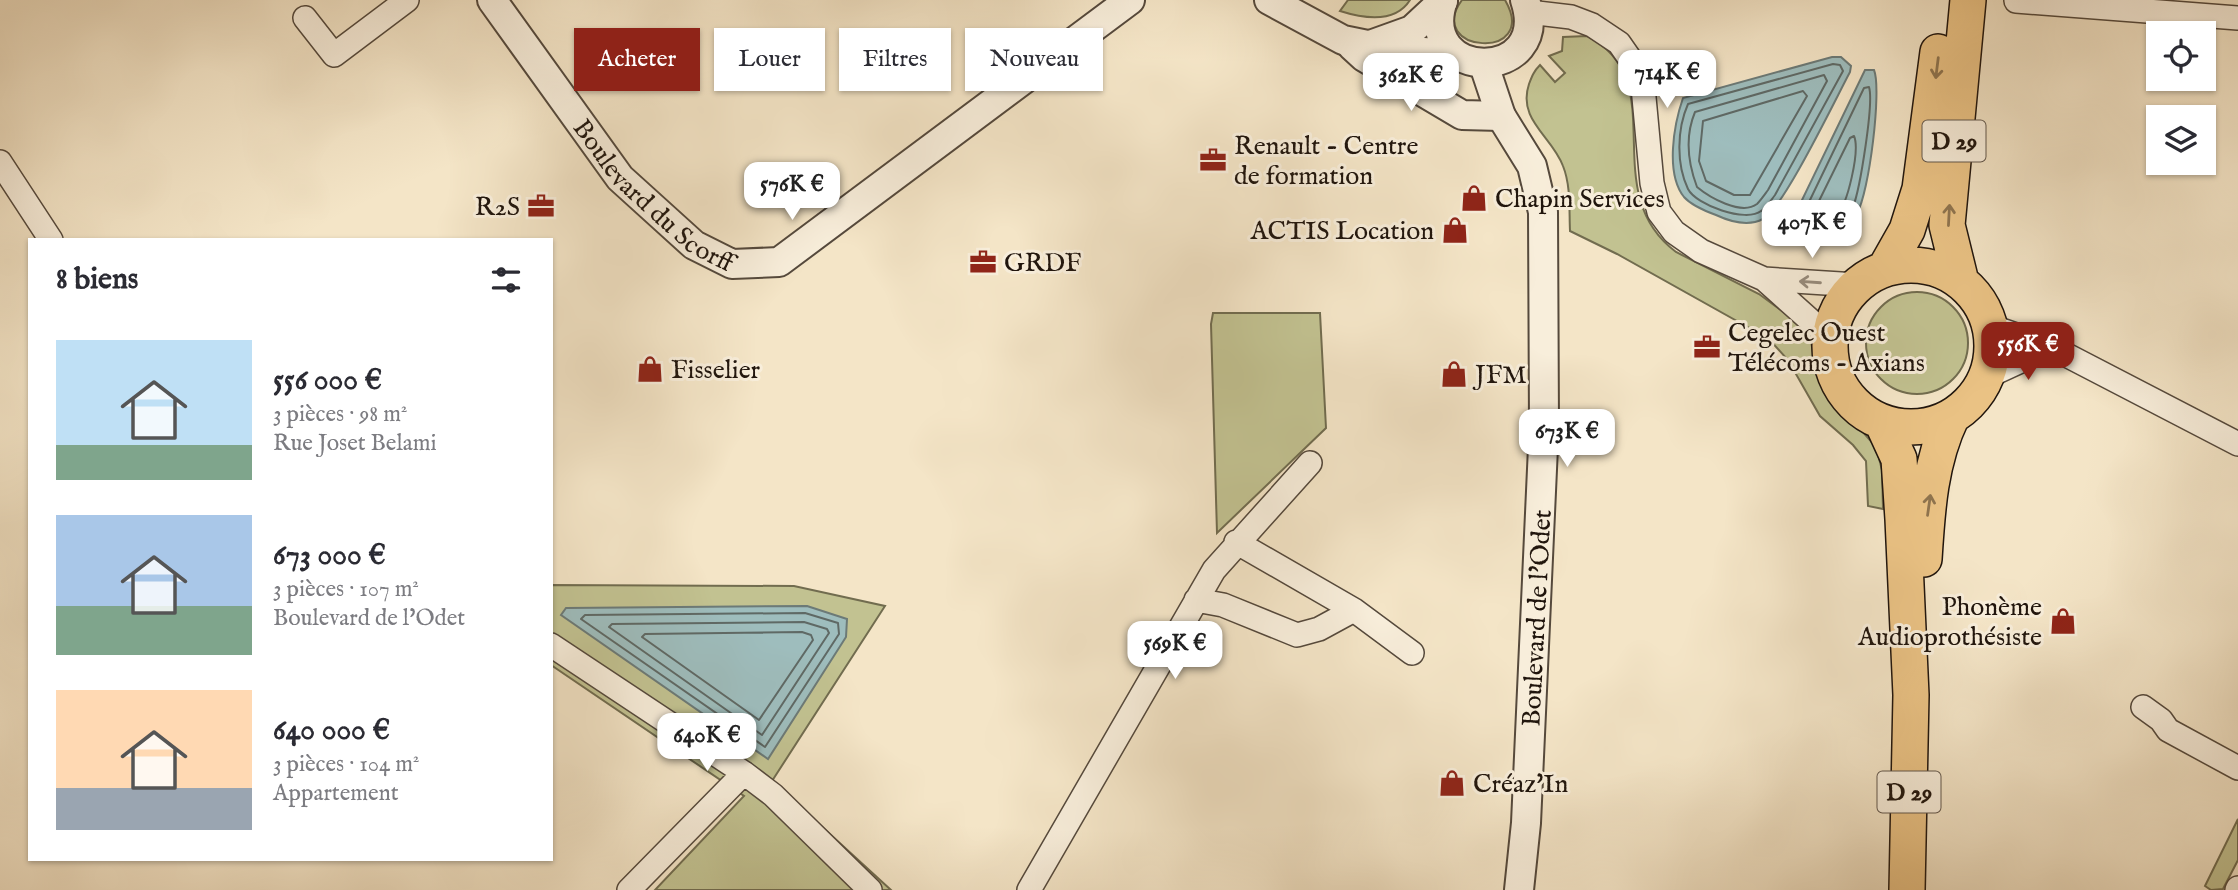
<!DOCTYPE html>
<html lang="fr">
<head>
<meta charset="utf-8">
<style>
  body { margin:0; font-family:"IM FELL English",serif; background:#f7f7f7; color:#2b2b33; height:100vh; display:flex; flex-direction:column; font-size:26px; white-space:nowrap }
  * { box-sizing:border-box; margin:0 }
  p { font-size:23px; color:#7c7c81 }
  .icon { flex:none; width:38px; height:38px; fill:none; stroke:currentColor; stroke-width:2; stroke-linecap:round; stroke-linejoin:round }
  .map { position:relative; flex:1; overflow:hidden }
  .panel { position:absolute; left:28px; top:238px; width:525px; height:623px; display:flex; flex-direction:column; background:#fff; border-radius:0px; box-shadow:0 2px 5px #0004 }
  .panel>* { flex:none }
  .top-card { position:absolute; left:574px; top:28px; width:665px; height:63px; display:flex; gap:14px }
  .controls { position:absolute; left:2146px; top:21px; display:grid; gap:14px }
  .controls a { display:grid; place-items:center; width:70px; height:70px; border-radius:0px; background:#fff; box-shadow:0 2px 5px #0004; font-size:35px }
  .price { position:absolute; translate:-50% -60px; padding:0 16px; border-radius:14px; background:#fff; color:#222; font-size:23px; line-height:46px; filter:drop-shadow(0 2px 4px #0008) }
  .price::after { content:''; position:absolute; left:50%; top:42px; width:21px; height:16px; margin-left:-10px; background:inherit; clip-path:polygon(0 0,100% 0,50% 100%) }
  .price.on { background:#8f2418; color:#fff }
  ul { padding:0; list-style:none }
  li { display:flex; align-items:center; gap:21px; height:175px; padding:0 28px }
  li span { display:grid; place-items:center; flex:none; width:196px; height:140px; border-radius:0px; color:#555 }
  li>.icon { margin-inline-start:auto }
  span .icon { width:84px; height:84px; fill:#fffc; stroke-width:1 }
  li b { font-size:30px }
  h2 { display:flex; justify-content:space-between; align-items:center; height:84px; padding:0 28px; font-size:30px }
  .tag { padding:0 24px; border-radius:0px; background:#fff; box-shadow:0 2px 5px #0004; font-size:24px; line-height:63px }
  .tag.on { background:#8f2418; color:#fff }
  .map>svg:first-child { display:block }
  .green { fill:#c2c291; stroke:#716c4f; stroke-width:2 }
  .water { fill:#9ebdbd; stroke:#6c7a77; stroke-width:2 }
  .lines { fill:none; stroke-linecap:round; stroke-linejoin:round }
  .shore { stroke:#5f6965; stroke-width:2 }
  .minor-casing { stroke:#55493c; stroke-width:26 }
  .tertiary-casing { stroke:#55493c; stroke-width:32 }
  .primary-casing { stroke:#20150d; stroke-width:38 }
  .minor { stroke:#f8eedb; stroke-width:23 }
  .tertiary { stroke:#f8eedb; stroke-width:28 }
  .primary { stroke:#eac284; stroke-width:35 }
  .oneway { stroke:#8f744e }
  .oneway2 { stroke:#978c7e }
  .labels { text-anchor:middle; stroke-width:6; stroke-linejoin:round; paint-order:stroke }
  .shield { fill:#f8eedb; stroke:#61564b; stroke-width:2 }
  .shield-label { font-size:24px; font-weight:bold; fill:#20150d }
  .poi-label { font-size:26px; fill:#20150d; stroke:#f8eedb; text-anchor:start }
  .street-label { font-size:26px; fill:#20150d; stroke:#f8eedb }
</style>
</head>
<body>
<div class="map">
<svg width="2238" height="890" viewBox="0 0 2238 890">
  <rect width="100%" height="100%" fill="#f4e5c7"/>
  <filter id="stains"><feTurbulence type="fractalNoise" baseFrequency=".00286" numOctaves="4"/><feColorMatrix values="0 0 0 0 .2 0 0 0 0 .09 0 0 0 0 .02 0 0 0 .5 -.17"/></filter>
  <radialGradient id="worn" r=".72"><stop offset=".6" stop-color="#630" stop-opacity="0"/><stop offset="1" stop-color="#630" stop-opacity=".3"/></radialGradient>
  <path class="green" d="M1348,0H1410C1395,24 1362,18 1340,11Z
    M1462,0H1505C1541,62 1423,53 1462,0Z
    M1587,36C1675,80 1594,191 1676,252L1759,294L1809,331L1816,368L1827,391L1876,447L1882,470L1883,509L1868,506L1866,461L1853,445L1820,416L1788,360L1769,339L1617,254L1570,231C1569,210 1571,186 1563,166C1552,136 1517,120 1529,84C1532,76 1534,71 1540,65L1555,82L1565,73L1549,56L1562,51L1563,37Z
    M1866 343a51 51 0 1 1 102 0a51 51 0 1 1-102 0Z
    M1213,313H1320L1326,428L1217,533L1211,324Z
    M551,585L794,586L885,606L772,781L891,890H655L744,796L551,665Z
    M2238,819V860L2223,889L2211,890L2205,886Z"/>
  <path class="water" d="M1832,57H1841L1851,66L1850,72C1836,98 1783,209 1763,219C1748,227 1731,222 1716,215C1705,211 1692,206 1684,197C1665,173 1674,124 1683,98Z
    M1865,70H1874C1882,89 1869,194 1857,213C1848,228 1836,234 1820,242L1803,237L1797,227L1802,200Z
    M807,606L847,619L846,637L768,759L561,615L566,608Z"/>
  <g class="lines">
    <path class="shore" d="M1833,64L1840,65L1843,71L1775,195C1771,200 1767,208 1761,211C1746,223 1696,205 1688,189C1676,164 1677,129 1688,104Z
      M1824,75L1827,81L1768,190C1765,194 1761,200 1757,204C1741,216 1709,197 1697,187C1688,163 1685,136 1695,112Z
      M1869,87C1874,103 1860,189 1853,207C1847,221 1833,227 1820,234L1809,231L1804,225L1809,202L1864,88Z
      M1803,91L1807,96L1750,195H1734L1706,181L1699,161L1703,121Z
      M1854,136C1860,150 1848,205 1836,216C1831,220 1822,224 1816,225L1817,205L1850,138Z
      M805,613L838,623L839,634L765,747L581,619L585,615Z
      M804,622L827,629L829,633L762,735L609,627L612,624Z
      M802,632L811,635L813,640L759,720L642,637L645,634Z"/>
    <defs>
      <path id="minor" d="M2016,1L2238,18
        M1529,12L1571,17L1592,25L1619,43L1642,76L1652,183L1659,212L1674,232L1701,251L1764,279L1830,338
        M305,18L334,55L407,0
        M0,162L51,240
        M1764,279L1857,285
        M1990,326L2051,347L2238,444
        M1986,377L2051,347
        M1236,542L1354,610L1412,653
        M1196,600L1223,605L1297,635L1319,629L1354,610
        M551,645L744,773L773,795L870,890
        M2143,707L2161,720L2168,730L2238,768
        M629,890L744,773
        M1029,890L1214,570L1310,463
        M2237,890L2238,888"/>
      <g id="tertiary">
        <path id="s1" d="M492,0L620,178L694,245L732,264L779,262L1130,0"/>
        <path d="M1269,0L1343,40L1392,50L1455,54"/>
        <path d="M1443,0C1415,83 1553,84 1525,0"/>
        <path d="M1373,44L1412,30L1443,1"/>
        <path d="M1352,46L1364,57L1462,115L1501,116"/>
        <path d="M1484,65L1501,116L1532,166L1543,212L1544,425L1526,823L1519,890"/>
      </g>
      <path id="primary" d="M1830 346a81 81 0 1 1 162 0a81 81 0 1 1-162 0Z
        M1885,269L1907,230L1920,189L1938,52
        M1961,282L1947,225L1968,0
        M1882,422L1899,459L1903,519L1911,695L1907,890
        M1924,559C1927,510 1930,461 1952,416"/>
    </defs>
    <use href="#minor" class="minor-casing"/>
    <use href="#tertiary" class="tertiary-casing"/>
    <use href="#primary" class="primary-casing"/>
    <use href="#minor" class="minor"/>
    <use href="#tertiary" class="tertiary"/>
    <use href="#primary" class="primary"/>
  </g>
  <defs><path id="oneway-shaft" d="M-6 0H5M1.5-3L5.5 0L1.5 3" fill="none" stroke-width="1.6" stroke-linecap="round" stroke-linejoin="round" transform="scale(1.75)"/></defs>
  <g class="oneway">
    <use href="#oneway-shaft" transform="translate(1937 68) rotate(97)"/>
    <use href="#oneway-shaft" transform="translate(1949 215) rotate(-87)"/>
    <use href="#oneway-shaft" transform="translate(1929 505) rotate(-82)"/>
  </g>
  <use class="oneway2" href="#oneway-shaft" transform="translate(1810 282) rotate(-176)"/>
  <defs>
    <symbol id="office-bare" viewBox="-9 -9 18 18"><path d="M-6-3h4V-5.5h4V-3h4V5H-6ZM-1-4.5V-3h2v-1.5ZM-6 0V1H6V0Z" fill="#8f2418" stroke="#f8eedb" stroke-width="2.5" paint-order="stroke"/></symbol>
    <symbol id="shop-bare" viewBox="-9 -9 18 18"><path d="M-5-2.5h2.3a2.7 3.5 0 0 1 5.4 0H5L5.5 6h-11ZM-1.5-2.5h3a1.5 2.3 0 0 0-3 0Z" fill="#8f2418" stroke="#f8eedb" stroke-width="2.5" paint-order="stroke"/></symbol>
  </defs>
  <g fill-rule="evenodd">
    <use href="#office-bare" x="1194" y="141" width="38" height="38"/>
    <use href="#shop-bare" x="1455" y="179" width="38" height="38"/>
    <use href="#office-bare" x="522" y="187" width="38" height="38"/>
    <use href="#shop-bare" x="1436" y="211" width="38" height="38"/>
    <use href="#office-bare" x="964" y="243" width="38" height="38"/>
    <use href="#office-bare" x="1688" y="328" width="38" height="38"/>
    <use href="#shop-bare" x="631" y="350" width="38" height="38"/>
    <use href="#shop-bare" x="1435" y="355" width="38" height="38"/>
    <use href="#shop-bare" x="2044" y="602" width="38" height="38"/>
    <use href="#shop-bare" x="1433" y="764" width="38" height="38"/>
  </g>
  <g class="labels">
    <g class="shield">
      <rect x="1922.5" y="120.5" width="63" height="41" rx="5"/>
      <rect x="1877.5" y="771.5" width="63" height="41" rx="5"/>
    </g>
    <g class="shield-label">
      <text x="1954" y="149">D 29</text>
      <text x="1909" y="800">D 29</text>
    </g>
    <g class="poi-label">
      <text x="1234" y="154">Renault - Centre<tspan x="1234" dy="30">de formation</tspan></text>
      <text x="1495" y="207">Chapin Services</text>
      <text x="520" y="215" text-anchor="end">R2S</text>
      <text x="1434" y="239" text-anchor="end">ACTIS Location</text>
      <text x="1004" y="271">GRDF</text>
      <text x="1728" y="341">Cegelec Ouest<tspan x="1728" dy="30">Télécoms - Axians</tspan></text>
      <text x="671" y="378">Fisselier</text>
      <text x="1475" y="383">JFM</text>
      <text x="2042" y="615" text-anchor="end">Phonème<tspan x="2042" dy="30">Audioprothésiste</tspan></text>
      <text x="1473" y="792">Créaz'In</text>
    </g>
    <g class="street-label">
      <text dy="9" stroke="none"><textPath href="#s1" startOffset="256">Boulevard du Scorff</textPath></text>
      <text transform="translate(1536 618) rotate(-87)" y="9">Boulevard de l'Odet</text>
    </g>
  </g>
  <rect width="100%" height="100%" filter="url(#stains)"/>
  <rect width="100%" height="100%" fill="url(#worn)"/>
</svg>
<div class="controls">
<a><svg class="icon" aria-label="locate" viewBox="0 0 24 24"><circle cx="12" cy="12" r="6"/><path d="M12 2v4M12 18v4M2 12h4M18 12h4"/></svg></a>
<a><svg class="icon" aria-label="layers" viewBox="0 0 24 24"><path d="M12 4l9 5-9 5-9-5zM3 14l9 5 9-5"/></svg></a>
</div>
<b class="price" style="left:1667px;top:110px">714K €</b>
<b class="price" style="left:1411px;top:113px">362K €</b>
<b class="price" style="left:792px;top:222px">576K €</b>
<b class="price" style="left:1812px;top:260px">407K €</b>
<b class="price on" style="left:2028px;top:382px">556K €</b>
<b class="price" style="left:1567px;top:469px">673K €</b>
<b class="price" style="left:1175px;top:681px">569K €</b>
<b class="price" style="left:707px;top:773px">640K €</b>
<div class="top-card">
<a class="tag on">Acheter</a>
<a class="tag">Louer</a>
<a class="tag">Filtres</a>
<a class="tag">Nouveau</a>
</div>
<section class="panel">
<h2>8 biens<svg class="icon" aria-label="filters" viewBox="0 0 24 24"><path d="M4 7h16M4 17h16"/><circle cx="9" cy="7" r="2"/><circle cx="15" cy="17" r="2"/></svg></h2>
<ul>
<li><span style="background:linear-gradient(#bfe0f5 75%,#7fa58c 0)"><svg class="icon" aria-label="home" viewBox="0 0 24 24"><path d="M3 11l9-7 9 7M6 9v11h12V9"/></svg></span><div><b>556 000 €</b><p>3 pièces · 98 m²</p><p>Rue Joset Belami</p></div></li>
<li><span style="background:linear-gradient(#a9c7e8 65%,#7fa58c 0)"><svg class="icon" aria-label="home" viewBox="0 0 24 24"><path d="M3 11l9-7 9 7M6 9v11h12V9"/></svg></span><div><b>673 000 €</b><p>3 pièces · 107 m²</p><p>Boulevard de l'Odet</p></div></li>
<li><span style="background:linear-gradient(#ffd9b3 70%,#9aa5b1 0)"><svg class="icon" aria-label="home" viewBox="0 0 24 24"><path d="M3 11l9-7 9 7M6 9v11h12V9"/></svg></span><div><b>640 000 €</b><p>3 pièces · 104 m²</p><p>Appartement</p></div></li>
</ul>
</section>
</div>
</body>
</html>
